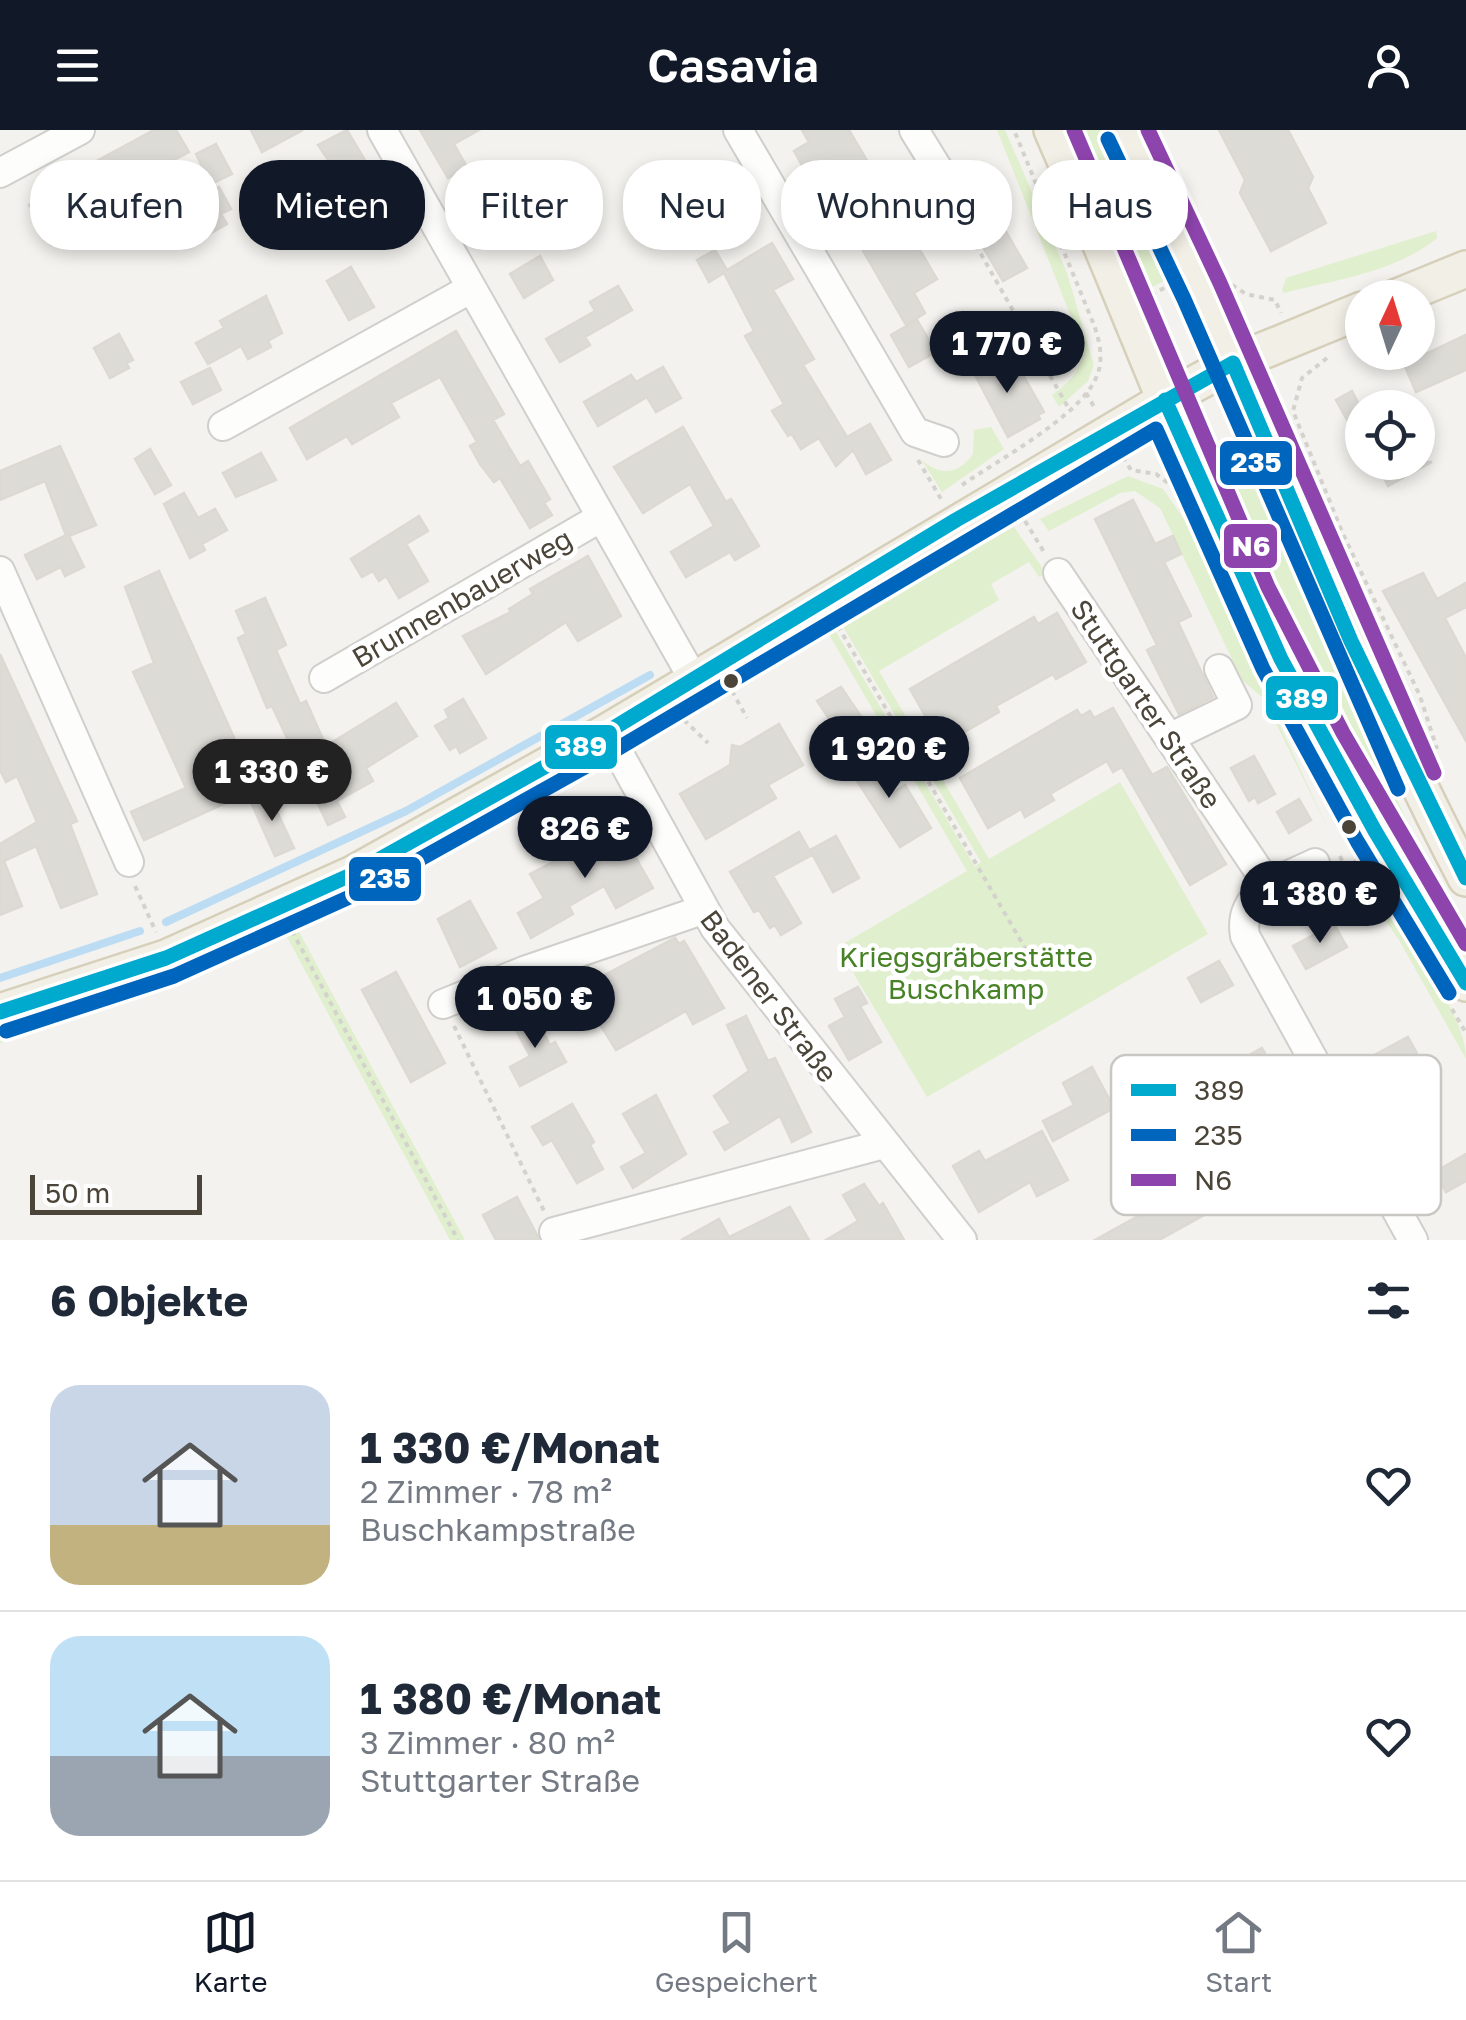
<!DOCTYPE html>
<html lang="de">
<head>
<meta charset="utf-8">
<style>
  body { margin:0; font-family:"Golos Text",sans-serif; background:#f6f6f7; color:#1f2937; height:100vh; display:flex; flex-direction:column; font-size:38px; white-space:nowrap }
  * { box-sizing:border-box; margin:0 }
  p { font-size:32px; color:#747a83 }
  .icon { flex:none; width:55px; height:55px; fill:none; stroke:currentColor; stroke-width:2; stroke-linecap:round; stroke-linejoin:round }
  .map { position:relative; height:1110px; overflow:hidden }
  .panel { display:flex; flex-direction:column; background:#fff; flex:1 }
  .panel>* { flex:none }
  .banner { position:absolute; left:30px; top:30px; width:1408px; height:90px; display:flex; gap:20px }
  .needle { width:65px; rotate:4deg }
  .buttons { position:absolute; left:1345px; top:150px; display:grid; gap:20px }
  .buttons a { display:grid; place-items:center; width:90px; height:90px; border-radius:50%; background:#fff; box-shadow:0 5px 15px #0003; font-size:50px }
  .scale { position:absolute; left:30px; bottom:25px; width:172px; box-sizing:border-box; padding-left:10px; border:5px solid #4b4438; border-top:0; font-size:28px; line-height:35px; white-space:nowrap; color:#4b4438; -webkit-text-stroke:8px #fff; paint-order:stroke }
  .price { position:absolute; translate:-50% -85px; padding:0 22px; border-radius:35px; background:#111827; color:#fff; font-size:32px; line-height:65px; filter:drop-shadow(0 2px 5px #0008) }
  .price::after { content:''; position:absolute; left:50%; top:60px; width:30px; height:22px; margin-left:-15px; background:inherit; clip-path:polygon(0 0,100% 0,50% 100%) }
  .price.current { background:#222; color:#fff }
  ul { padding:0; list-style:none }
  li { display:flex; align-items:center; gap:30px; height:250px; padding:0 50px }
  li+li { border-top:2px solid #e0e1e3 }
  li span { display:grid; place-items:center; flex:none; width:280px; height:200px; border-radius:30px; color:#555 }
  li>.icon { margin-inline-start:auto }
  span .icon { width:120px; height:120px; fill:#fffc; stroke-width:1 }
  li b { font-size:42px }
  h2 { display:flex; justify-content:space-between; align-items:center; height:120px; padding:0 50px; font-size:42px }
  .tag { padding:0 35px; border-radius:40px; background:#fff; box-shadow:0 5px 15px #0003; font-size:35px; line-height:90px }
  .tag.current { background:#111827; color:#fff }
  header { display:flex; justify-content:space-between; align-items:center; height:130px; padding:0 50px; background:#111827; color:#fff; font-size:45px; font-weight:600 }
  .tabs { display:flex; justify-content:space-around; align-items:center; height:140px; border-top:2px solid #e0e1e3; background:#fff; font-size:28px; color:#747a83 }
  .tabs a { display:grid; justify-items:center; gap:5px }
  .tabs .current { color:#111827 }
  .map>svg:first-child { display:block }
  .green { fill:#e0efcd }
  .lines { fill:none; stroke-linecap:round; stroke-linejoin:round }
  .stream { stroke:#bcdcf3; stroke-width:8 }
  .building { fill:#dddbd6; stroke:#dcd9d3; stroke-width:2.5 }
  .minor-casing { stroke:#d1cfcb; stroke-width:32 }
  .major-casing { stroke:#d6cfba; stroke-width:40 }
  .path { stroke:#d3d2cc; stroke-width:4; stroke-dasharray:5 5; stroke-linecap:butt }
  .minor { stroke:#fdfdfc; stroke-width:28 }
  .major { stroke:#f2efe6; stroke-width:35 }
  .bus-1-casing { stroke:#fff; stroke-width:22 }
  .bus-2-casing { stroke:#fff; stroke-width:22 }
  .bus-3-casing { stroke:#fff; stroke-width:22 }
  .bus-1 { stroke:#00a9ce; stroke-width:15 }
  .bus-2 { stroke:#0065bd; stroke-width:15 }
  .bus-3 { stroke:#8e44ad; stroke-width:15 }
  .bus-dot { fill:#4b4438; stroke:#fff; stroke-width:4 }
  .labels { text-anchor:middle; stroke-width:9; stroke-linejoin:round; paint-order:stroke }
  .street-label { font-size:28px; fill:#4b4438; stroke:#fff }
  .park-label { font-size:28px; fill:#478226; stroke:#fff }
  .key { fill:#fff; stroke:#c9c7c3; stroke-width:2.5 }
  .key-label { font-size:28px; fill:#4b4438 }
  .line-badge { stroke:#fff; stroke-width:4 }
  .badge-label { font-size:28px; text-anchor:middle; font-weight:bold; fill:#fff }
</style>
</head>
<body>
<header><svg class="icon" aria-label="menu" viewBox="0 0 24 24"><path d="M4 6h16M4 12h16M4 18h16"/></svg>Casavia<svg class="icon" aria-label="person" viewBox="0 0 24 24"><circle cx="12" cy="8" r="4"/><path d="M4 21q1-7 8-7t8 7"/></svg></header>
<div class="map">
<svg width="1466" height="1110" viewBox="0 0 1466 1110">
  <rect width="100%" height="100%" fill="#f3f2ee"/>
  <path class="green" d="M997,0H1005L1067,143L1094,235L1088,251L1059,277L1052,265C1071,251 1081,241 1083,217Z
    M1079,0H1110L1180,142L1147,160Z
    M1436,101L1437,108C1397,142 1334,150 1284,163L1282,160L1286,148Z
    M991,297L1004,319L942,362L921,329C939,347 960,344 973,324L974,300Z
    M1128,346L1163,359L1184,389L1329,701L1264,569L1242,550L1160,378L1135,361L1120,363L1049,401L1040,389Z
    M1253,347L1362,599L1425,727L1466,791V825L1287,511L1219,361Z
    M1014,397L1046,443L1039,447L1029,432L991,454L999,470L879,541L989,729L1120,652L1208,804L927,967L838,817L967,741L827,501L833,497L975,737L981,732L841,493Z
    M1355,746C1390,783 1466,878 1466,929L1399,810Z
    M298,800L465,1110H450L287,807L113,877L0,913V905L99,874L278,803L287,806Z"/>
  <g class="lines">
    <path class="stream" d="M166,792L406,681L650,545
      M0,848L140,801"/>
  </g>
  <path class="building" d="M154,0H176L189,22L74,82L82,96L51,114L29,75L35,71L32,66Z
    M251,0H303L262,22Z
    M347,0L404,96L382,109L318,15Z
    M420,0H479L454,14L467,37L448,48Z
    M802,0H849L937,149L914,163L925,183L906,195L850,98L857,94L836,59L820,68L794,21L809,12Z
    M1219,0H1288L1313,47L1308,58L1326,93L1271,121L1240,63L1245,50Z
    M216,14L232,44L211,54L196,24Z
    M712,39L734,79L703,96L683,55Z
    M219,57L231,79L221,84L227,94L211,103L205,92L194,97L183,76Z
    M504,65L519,90L490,107L475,82Z
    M1001,93L1027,138L1003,151L977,107Z
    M772,113L793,149L773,160L814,229L803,235L847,307L870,294L891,330L866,344L853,320L836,336L819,308L801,319L792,304L788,306L772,281L784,274L745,206L754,201L724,143L709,152L697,130L715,120L727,140Z
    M540,126L553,150L524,168L510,144Z
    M351,137L374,177L349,190L327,151Z
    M618,156L632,180L585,207L590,215L560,232L546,209L595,181L590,172Z
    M266,166L282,203L268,211L271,217L248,229L241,216L208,234L196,213L224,198L220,191Z
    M917,190L936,222L909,237L891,205Z
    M456,201L504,284L493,290L520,336L528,331L550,369L544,373L552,385L530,398L500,348L494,352L480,334L470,316L477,312L440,247L391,273L399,287L352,314L347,306L307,329L290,298Z
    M119,204L133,230L126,233L129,238L110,248L94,218Z
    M1466,205V240L1416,262L1404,234Z
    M983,221L999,249L1019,238L1044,282L1038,285L1040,289L1008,307L967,230Z
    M663,237L681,268L656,282L647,267L598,296L584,272L631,245L636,252Z
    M210,238L221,260L193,274L181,252Z
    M1352,261L1362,280V317L1336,270Z
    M683,297L726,372L731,369L759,416L735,430L730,422L686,447L671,422L714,396L690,354L643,383L614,337Z
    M60,316L96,395L69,406L84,437L65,446L61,437L37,449L25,425L66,405L45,351L0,370V341Z
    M150,319L171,355L155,364L135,329Z
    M261,323L276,350L236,367L223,343Z
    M1376,332H1432L1388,356Z
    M184,363L198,388L215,379L227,400L202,414L205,420L190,428L164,374Z
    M1133,370L1155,414L1173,406L1181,424L1164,432L1191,486L1178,492L1213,567L1179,584L1147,520L1157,515L1095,389Z
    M419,386L428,401L406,414L428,451L399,468L386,446L379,451L373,441L362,447L351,429Z
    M588,426L621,486L578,511L566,492L486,544L463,506L511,482L509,479L533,464L530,459Z
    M159,441L257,659L144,710L131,682L186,658L133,542L154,533L125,457Z
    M1423,443L1437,469L1466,453V477L1445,488L1466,528V611L1383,461Z
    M265,468L286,515L276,520L300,574L306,571L326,616L396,573L417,606L366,638L373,651L337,671L345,687L328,695L272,576L267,578L238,508L246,504L236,481Z
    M1057,483L1086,532L1056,549L1053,544L996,576L999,582L942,615L910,559L1034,487L1038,494Z
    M0,524L77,691L70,694L97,764L61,778L36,716L4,731L22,776L0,785V714L37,692L17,646L6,652L0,640Z
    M841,557L873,604L849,618L817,571Z
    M463,569L486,608L460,623L456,616L450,620L435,596L449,588L445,580Z
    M1113,578L1152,645L1167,637L1226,734L1190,755L1122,637L1113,642L1107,631L1050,664L1054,670L1025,687L1021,679L988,698L960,648L1077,580L1081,586L1090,581L1094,588Z
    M779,594L803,635L768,655L776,668L706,709L680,664L730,635L732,615L740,617Z
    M869,621L893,663L905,655L931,698L900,717L846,634Z
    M1254,626L1275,664L1258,673L1255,667L1249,671L1231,638Z
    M268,662L294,718L275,726L250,670Z
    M1299,669L1311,690L1289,703L1277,682Z
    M619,698L653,758L616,778L604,756L569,776L573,784L531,808L518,783L544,768L530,744Z
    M799,702L812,725L773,746L801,793L781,805L775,795L770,798L759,780L754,782L730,742Z
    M836,706L859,748L833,762L810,720Z
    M470,771L496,818L460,837L438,789Z
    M1334,794L1347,817L1306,839L1293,816Z
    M675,808L679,814L684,811L724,878L693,894L686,881L616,920L578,859Z
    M1219,831L1233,855L1201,872L1188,848Z
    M396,842L445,933L411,952L362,860Z
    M858,857L867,873L860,876L881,912L849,930L829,896L845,887L835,869Z
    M533,882L550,915L555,912L566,932L520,956L510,937L530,926L512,893Z
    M746,886L768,931L775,928L811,1002L792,1012L780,986L725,1020L714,1002L731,993L714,966L749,941L727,895Z
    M1408,907L1441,967L1408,986L1382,942L1374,946L1365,930Z
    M1262,918L1274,939L1269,942L1311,1014L1320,1009L1333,1032L1293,1055L1270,1014L1278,1010L1231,935Z
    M1092,937L1114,978L1053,1011L1043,991L1074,975L1063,953Z
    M656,965L686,1024L633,1058L621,1037L646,1023L623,984Z
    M572,974L594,1012L590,1015L603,1039L577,1053L552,1010L543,1015L532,997Z
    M1042,1001L1068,1050L1037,1066L1030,1052L979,1082L953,1036L979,1021L985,1031Z
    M1466,1024V1051L1446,1062L1435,1042Z
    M1231,1030L1246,1058L1222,1071L1224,1074L1159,1110H1095L1214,1044L1212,1040Z
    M864,1054L879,1076L883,1073L904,1110H826L858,1091L843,1065Z
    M517,1067L537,1105L539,1110H496L483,1085Z
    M790,1077L809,1110H681L719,1089L729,1107Z"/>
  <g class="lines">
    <defs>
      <path id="minor" d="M382,0L694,550
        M738,0L915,302L944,312
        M914,0L954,65
        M0,43L80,0
        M223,296L470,159
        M0,441L129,732
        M1058,443L1269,756
        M324,548L600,388
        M607,602L715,798L962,1110
        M1169,608L1237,575L1219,539
        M1315,733C1283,749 1237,762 1245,806L1413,1110
        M443,874L524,841L702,780
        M554,1102L884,1014"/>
      <path id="major" d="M1052,0C1130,176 1195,358 1282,530C1338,641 1402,747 1466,853
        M1126,0C1249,245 1338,505 1466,748
        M1395,168L1466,139
        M0,882L166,828L353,744L607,602L1165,270L1233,233L1362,180"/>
    </defs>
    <use href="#minor" class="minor-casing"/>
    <use href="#major" class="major-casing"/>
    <path class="path" d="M961,89L1069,279
      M1232,155L1246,164L1275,170L1281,183
      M1151,165L1170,155
      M1327,228L1302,248L1293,281L1343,404L1420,566L1437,619
      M1086,263L1096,280
      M1123,327L1131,340L1156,344L1168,353
      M918,330L941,369
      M962,355C998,330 1079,287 1096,248C1104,231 1100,212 1094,195L1014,0
      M1025,391L1044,422
      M838,496L1036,837
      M732,561L747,588
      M684,590L708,613
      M1340,726L1345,737L1357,731
      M135,756L156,802
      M292,801L458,1110
      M1452,879L1466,903
      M454,896L544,1081"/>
    <use href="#minor" class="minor"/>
    <use href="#major" class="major"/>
    <defs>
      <path id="bus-1" d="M1165,270L1281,529L1375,701L1466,853
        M0,882L166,828L353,744L607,602L956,390L1233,233L1351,511L1466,748"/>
      <path id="bus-2" d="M1108,9L1184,169L1398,659
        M6,901L174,846L363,761L617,619L1156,299L1263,539L1357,711L1449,863"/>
      <path id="bus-3" d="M1074,0L1268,457L1343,603L1466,814
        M1148,0L1220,153L1434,643"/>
    </defs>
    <use href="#bus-1" class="bus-1-casing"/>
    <use href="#bus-2" class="bus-2-casing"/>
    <use href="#bus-3" class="bus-3-casing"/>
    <use href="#bus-1" class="bus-1"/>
    <use href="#bus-2" class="bus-2"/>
    <use href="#bus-3" class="bus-3"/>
  </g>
  <g class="bus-dot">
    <circle cx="731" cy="551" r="9"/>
    <circle cx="1349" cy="697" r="9"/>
  </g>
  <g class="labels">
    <g class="street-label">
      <text transform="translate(462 468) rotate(-30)" y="10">Brunnenbauerweg</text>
      <text transform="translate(1146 574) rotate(56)" y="10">Stuttgarter Straße</text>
      <text transform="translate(769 866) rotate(53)" y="10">Badener Straße</text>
    </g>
    <g class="park-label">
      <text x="966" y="837">Kriegsgräberstätte<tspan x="966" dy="32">Buschkamp</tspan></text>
    </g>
  </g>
  <rect x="1111" y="925" width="330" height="160" rx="15" class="key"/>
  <rect x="1131" y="954" width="45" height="12" fill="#00a9ce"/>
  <rect x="1131" y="999" width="45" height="12" fill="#0065bd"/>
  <rect x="1131" y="1044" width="45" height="12" fill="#8e44ad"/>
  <g class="key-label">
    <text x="1194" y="970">389</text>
    <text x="1194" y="1015">235</text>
    <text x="1194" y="1060">N6</text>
  </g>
  <g class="line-badge">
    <rect x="1218" y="309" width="76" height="48" rx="10" fill="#0065bd"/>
    <rect x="1222" y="392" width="57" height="48" rx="10" fill="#8e44ad"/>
    <rect x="1264" y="544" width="76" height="48" rx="10" fill="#00a9ce"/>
    <rect x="543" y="593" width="76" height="48" rx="10" fill="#00a9ce"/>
    <rect x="347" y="725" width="76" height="48" rx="10" fill="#0065bd"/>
  </g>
  <g class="badge-label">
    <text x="1256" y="342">235</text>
    <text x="1251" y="426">N6</text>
    <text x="1302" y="578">389</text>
    <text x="581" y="626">389</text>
    <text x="385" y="758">235</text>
  </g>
</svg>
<div class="buttons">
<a><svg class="needle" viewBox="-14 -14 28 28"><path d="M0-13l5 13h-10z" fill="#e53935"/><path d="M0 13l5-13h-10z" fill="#747a83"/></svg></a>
<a><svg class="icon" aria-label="locate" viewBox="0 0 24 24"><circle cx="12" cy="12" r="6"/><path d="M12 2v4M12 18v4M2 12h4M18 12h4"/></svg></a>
</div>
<div class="scale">50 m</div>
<b class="price" style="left:1007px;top:266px">1 770 €</b>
<b class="price" style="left:889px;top:671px">1 920 €</b>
<b class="price current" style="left:272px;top:694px">1 330 €</b>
<b class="price" style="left:585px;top:751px">826 €</b>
<b class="price" style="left:1320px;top:816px">1 380 €</b>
<b class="price" style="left:535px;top:921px">1 050 €</b>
<div class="banner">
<a class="tag">Kaufen</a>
<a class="tag current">Mieten</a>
<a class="tag">Filter</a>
<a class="tag">Neu</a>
<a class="tag">Wohnung</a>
<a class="tag">Haus</a>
</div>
</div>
<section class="panel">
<h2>6 Objekte<svg class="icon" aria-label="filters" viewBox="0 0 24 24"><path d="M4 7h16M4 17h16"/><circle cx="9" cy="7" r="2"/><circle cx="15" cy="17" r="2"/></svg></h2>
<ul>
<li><span style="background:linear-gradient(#c9d6e8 70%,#c2b280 0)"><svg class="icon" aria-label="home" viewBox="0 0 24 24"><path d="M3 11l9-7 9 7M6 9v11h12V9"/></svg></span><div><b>1 330 €/Monat</b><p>2 Zimmer · 78 m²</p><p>Buschkampstraße</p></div><svg class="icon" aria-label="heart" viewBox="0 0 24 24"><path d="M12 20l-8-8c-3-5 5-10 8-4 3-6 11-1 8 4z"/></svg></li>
<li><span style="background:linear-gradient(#bfe0f5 60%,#9aa5b1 0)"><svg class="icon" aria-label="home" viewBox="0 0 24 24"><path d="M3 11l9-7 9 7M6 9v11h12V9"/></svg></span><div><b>1 380 €/Monat</b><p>3 Zimmer · 80 m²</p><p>Stuttgarter Straße</p></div><svg class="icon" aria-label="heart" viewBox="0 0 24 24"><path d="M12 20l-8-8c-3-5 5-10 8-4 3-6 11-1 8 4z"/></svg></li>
</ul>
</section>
<nav class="tabs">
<a class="current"><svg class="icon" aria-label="map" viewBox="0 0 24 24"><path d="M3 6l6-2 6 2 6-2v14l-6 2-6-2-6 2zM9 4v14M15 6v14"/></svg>Karte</a>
<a><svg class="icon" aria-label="saved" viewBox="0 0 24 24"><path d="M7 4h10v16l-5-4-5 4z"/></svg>Gespeichert</a>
<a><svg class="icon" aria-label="home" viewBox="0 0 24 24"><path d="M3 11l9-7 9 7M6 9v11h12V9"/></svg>Start</a>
</nav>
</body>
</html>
